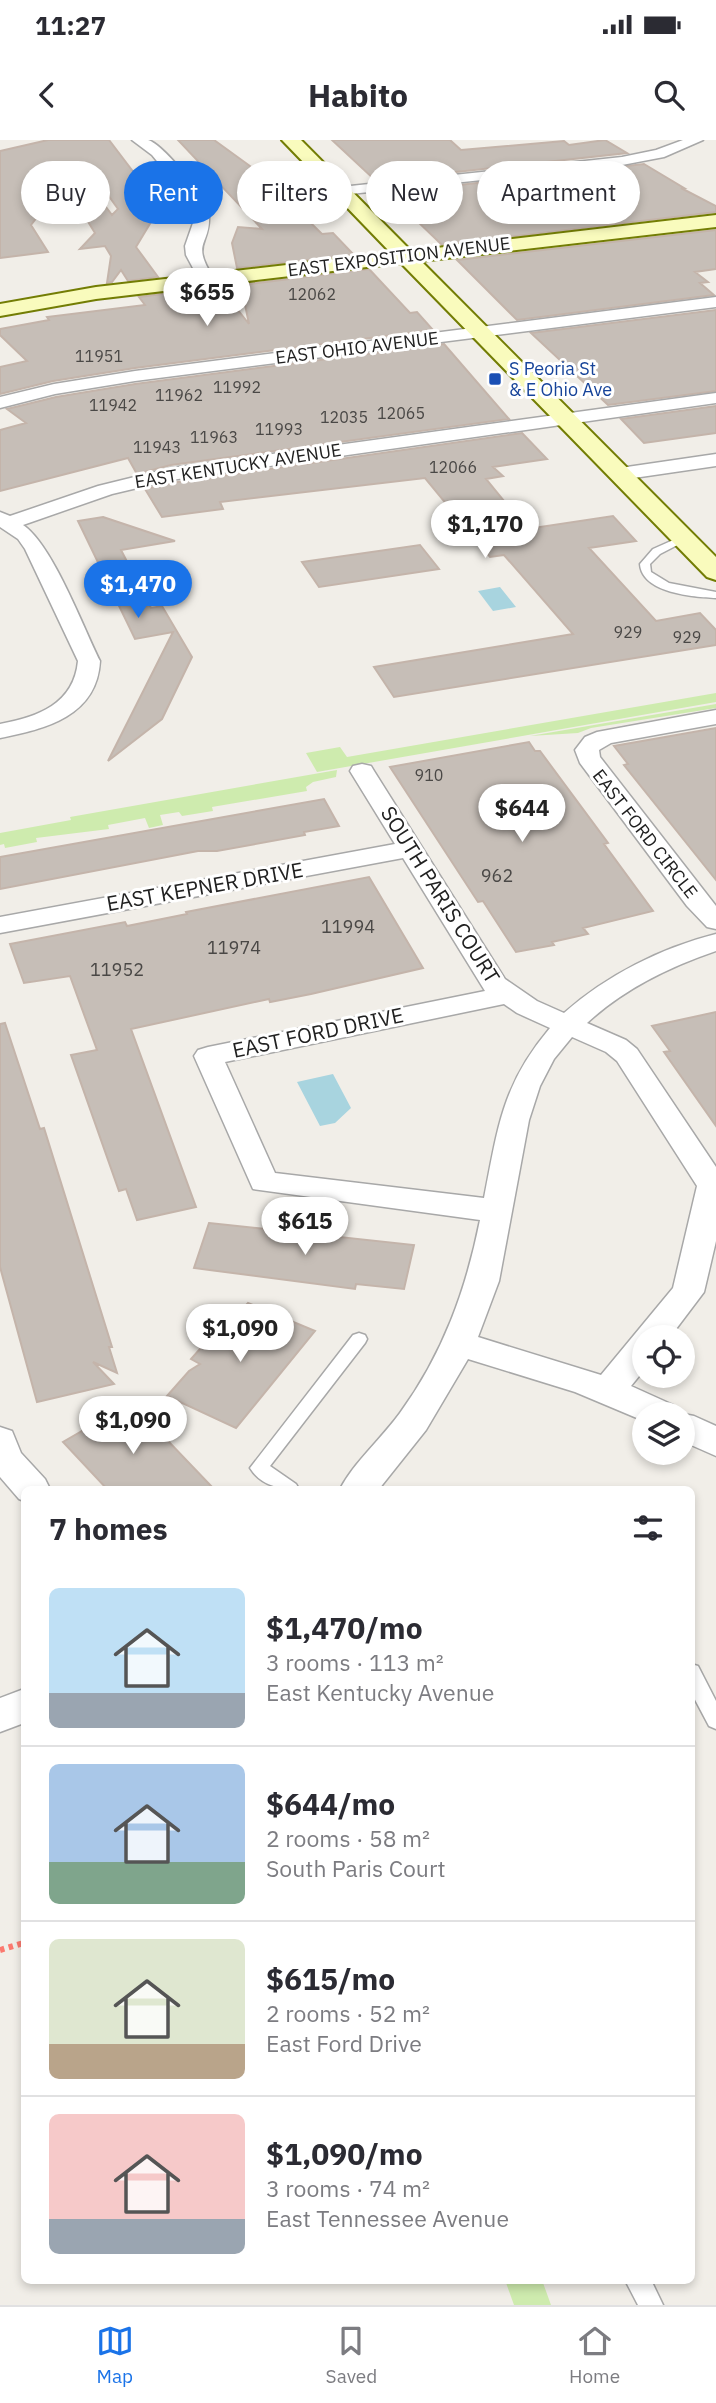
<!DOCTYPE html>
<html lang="en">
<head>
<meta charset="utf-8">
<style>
  body { margin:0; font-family:"IBM Plex Sans",sans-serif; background:#f7f7f7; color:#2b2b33; height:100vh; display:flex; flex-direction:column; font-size:26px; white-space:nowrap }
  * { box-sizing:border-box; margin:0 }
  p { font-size:23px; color:#7c7c81 }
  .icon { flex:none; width:38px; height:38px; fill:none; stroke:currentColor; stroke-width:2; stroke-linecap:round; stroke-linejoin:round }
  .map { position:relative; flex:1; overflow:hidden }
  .details { position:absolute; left:21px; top:1346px; width:674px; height:798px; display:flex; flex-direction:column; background:#fff; border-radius:10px; box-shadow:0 4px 10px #0003 }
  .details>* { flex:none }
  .guide { position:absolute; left:21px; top:21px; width:676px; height:63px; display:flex; gap:14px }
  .tools { position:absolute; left:632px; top:1185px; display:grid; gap:14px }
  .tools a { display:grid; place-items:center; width:63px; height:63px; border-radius:50%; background:#fff; box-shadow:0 4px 10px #0003; font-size:35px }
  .price { position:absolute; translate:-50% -60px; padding:0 16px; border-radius:24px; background:#fff; color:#222; font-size:23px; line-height:46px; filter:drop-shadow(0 2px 4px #0008) }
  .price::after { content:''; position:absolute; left:50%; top:42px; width:21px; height:16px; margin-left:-10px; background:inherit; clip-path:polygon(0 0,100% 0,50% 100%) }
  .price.active { background:#1a73e8; color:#fff }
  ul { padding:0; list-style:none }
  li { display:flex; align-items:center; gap:21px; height:175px; padding:0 28px }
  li+li { border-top:2px solid #e1e1e2 }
  li span { display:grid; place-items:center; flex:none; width:196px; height:140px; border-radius:10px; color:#555 }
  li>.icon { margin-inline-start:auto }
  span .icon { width:84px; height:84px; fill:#fffc; stroke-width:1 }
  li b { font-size:30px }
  h2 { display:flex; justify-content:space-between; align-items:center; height:84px; padding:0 28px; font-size:30px }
  .pill { padding:0 24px; border-radius:32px; background:#fff; box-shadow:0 4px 10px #0003; font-size:24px; line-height:63px }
  .pill.active { background:#1a73e8; color:#fff }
  .status { display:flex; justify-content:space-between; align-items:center; height:49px; padding:0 35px; background:#fff; direction:ltr }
  .status svg { height:19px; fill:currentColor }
  header { display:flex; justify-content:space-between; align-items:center; height:91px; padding:0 28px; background:#fff; font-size:32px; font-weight:700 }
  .tab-bar { display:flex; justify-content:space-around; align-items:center; height:98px; border-top:2px solid #e1e1e2; background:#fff; font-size:19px; color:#7c7c81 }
  .tab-bar a { display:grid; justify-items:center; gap:4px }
  .tab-bar .active { color:#1a73e8 }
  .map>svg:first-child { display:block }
  .grass { fill:#ceebae }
  .water { fill:#a8d4df }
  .building { fill:#c6beb7; stroke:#c4b4aa; stroke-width:2 }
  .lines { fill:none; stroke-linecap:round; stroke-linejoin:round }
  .lane-casing { stroke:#a8a8a8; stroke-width:3 }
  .street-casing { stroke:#a8a8a8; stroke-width:3 }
  .secondary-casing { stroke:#737d04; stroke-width:4 }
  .path { stroke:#fb796f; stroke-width:6; stroke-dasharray:4.5 4.5; stroke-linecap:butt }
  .lane { fill:#fff; fill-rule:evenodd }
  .street { fill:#fff; fill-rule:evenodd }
  .secondary { fill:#f9fbbd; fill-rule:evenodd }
  .transit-dot { fill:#1a4fb4; stroke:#fff; stroke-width:2.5 }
  .labels { text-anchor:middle; stroke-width:6; stroke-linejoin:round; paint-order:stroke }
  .far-number-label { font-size:16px; fill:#4a4846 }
  .far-street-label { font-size:18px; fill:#212121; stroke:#fff }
  .far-transit-label { font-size:18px; fill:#164399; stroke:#fff; text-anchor:start }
  .number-label { font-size:18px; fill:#4a4846 }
  .street-label { font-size:21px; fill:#212121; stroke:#fff }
</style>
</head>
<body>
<div class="status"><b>11:27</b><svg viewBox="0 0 49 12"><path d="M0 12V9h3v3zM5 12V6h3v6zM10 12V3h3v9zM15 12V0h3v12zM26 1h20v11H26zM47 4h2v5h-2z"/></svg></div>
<header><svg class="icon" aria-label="back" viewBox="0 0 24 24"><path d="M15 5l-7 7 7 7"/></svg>Habito<svg class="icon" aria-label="search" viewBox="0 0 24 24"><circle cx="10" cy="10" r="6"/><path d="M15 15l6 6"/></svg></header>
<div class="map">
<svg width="716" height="2165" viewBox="0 0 716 2165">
  <rect width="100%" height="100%" fill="#f1eee8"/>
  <path class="grass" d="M716,553V562L317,632L306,613L340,607L347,617Z
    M716,564V568L591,588L578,593L530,596Z
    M337,630L336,637L313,642L306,647L307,651L212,667L213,671L182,676L179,672L160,675L163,685L149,688L145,678L108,685L109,689L36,698L37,702L5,708L4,704L0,705V693L71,680L70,677Z
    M505,2140H542L551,2165H514Z"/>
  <path class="water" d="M500,447L516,467L493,471L478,451Z
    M333,934L351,968L335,983L320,986L297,942Z"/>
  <path class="building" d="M48,0H109L160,67L136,107L158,137L128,141L121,130L112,142L107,143L111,116L105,106L80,109L95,93L87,80L106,67L112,75L118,69L93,34L66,40L31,85L48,112L0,118V11Z
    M178,0H214L261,34L322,94L333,93L354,115L237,128L232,103L238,87L262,89Z
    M332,0H450L461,10L564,1L569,5L605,0L627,13L376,41Z
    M644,24L684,48H681L716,66V72L442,105L388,53Z
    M716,90V129L695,132L708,142L700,143L714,155L517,180L457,120Z
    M369,129L410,173L417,172L433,190L135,228L53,241L0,254V227L27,221L0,195V189L49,180L47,177L145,165L139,157L169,153L174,160L226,155L249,184L241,145Z
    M716,170V251L608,265L531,193Z
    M444,204L509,279L171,325L137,334L128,318L0,351V290L26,283L7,269L56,257L135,244Z
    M716,266V293L644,303L621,279Z
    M522,293L547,319L493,327L503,336L486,339L527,389L613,376L636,401L589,408L656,481L700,473L716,490V505L394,557L374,527L573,494L504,415L490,417L425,338L220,362L223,369L162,377L145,349L171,343Z
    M103,377L175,401L121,410L151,468L162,466L192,517L162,579L108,621L173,492L135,499L78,381Z
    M420,405L439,429L319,447L302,422Z
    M716,588V740L624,625L628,624L614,606Z
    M529,602L535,611H540L608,703L604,704L653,771L583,788L588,794L552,802L554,805L516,812L483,761L478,762L390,627Z
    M324,659L339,686L304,692L305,695L217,711H198L0,749V717Z
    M369,737L423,828L311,854L270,862L269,859L131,889L196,1067L137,1080L126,1049L119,1051L71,915L97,910L70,836L24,843L10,804L125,782L127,786L187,774L186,772Z
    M716,872V986L664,912L670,911L652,886Z
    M5,883L40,989L44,988L112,1207H109L117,1233L93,1222L114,1244L37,1262L0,1127V884Z
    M209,1083L414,1105L404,1149L356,1144L355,1149L194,1128Z
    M248,1163L315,1191L236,1288L167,1256L189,1231L200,1224L191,1219L217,1190L222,1192Z
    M127,1265L136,1292L147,1279L214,1349H107L63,1302Z"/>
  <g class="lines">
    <defs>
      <path id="lane" d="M680,397L689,399L660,414L650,424L651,432L669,443L716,452V458C693,457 642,453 640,424L653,409Z
        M359,1193L365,1195L367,1199L365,1203L270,1326L296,1344L299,1349C280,1349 261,1346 250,1328L353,1195Z
        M691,1524L698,1526L716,1561V1589L709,1586L691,1552Z
        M625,2140H651L663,2165H638Z"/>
      <path id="street" d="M132,0C137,0 144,0 148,0C163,4 208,59 209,74C211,107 189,101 215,140L213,143H201L186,115L185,106L193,83L192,64L152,15Z
        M683,0H703L664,17L622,25L341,55L334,51L341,47L622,17L656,10Z
        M716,157V167L135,241L55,254L0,268V257L54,244L135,231Z
        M716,253V263L171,340L112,354L23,385C52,404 83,487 100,521C97,576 46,589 0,598V584C38,577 74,564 78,521L25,409L18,399L0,387V372L10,376L98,346L171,328Z
        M716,314V326L620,340L610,334L620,328Z
        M716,570V584L611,603L599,610L600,617L716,766V789L707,787L687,766L580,623L575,610L585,597L597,592Z
        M362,624L371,626L374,631L505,839L537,861L564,873C607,835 661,808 716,794V811C669,827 624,849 587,883L626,900L637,909L716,1027V1101L704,1152L670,1197H644V1230L631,1246L673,1265L678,1273L694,1276L716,1286V1316L682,1301V1274H644V1281L575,1252L468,1219L426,1290L379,1349H340C355,1321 382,1298 400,1273C443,1214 466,1150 480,1080L253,1049L194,916L198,910L208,907L485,851L403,718L0,793V777L395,704L350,631L353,626ZM504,864L517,873L550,888C502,945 498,987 484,1058L275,1033L225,922ZM572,897L606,912L617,921L697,1046L673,1148L601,1235L478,1197L499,1141L529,980L540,946L554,919Z
        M0,1287L12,1291L21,1313L45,1339L50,1349H24V1361L19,1359L0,1337Z
        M24,1549V1583L0,1592V1558Z"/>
      <path id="secondary" d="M282,0H301L411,111L716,75V87L421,121L716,417V440L707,437L401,123L96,159L0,176V164L96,147L391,113Z"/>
    </defs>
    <use href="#lane" class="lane-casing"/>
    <use href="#street" class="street-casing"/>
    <use href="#secondary" class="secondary-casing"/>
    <path class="path" d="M0,1810L24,1803"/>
    <use href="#lane" class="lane"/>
    <use href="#street" class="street"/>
    <use href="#secondary" class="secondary"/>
  </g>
  <rect class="transit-dot" x="488" y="232" width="14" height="14" rx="3.5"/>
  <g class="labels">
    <g class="far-number-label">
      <text x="312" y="160">12062</text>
      <text x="99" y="222">11951</text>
      <text x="237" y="253">11992</text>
      <text x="179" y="261">11962</text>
      <text x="113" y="271">11942</text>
      <text x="401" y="279">12065</text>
      <text x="344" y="283">12035</text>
      <text x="279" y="295">11993</text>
      <text x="214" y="303">11963</text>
      <text x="157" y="313">11943</text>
      <text x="453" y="333">12066</text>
      <text x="628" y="498">929</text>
      <text x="687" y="503">929</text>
      <text x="429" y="641">910</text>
    </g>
    <g class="far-street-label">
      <text transform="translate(399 117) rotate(-7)" y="6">EAST EXPOSITION AVENUE</text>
      <text transform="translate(357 208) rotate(-7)" y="6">EAST OHIO AVENUE</text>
      <text transform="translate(238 326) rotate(-9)" y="6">EAST KENTUCKY AVENUE</text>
      <text transform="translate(645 694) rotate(52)" y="6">EAST FORD CIRCLE</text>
    </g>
    <g class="far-transit-label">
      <text x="509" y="235">S Peoria St<tspan x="509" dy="21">&amp; E Ohio Ave</tspan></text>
    </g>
    <g class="number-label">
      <text x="497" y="742">962</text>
      <text x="348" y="793">11994</text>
      <text x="234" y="814">11974</text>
      <text x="117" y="836">11952</text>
    </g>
    <g class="street-label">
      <text transform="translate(205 747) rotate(-10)" y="7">EAST KEPNER DRIVE</text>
      <text transform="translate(440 755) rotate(58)" y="7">SOUTH PARIS COURT</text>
      <text transform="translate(318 893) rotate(-12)" y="7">EAST FORD DRIVE</text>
    </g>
  </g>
</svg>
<div class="tools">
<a><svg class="icon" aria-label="locate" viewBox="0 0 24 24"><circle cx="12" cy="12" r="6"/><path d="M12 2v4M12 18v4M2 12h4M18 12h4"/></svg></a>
<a><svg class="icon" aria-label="layers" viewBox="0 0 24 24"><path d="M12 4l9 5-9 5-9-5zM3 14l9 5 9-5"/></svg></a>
</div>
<b class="price" style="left:207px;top:188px">$655</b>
<b class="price" style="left:485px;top:420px">$1,170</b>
<b class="price active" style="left:138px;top:480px">$1,470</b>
<b class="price" style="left:522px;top:704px">$644</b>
<b class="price" style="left:305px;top:1117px">$615</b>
<b class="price" style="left:240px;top:1224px">$1,090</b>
<b class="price" style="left:133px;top:1316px">$1,090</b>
<div class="guide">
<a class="pill">Buy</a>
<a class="pill active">Rent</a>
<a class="pill">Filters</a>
<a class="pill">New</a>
<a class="pill">Apartment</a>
</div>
<section class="details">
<h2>7 homes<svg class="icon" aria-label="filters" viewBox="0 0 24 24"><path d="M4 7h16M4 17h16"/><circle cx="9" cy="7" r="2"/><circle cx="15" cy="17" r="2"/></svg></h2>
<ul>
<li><span style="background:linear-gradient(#bfe0f5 75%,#9aa5b1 0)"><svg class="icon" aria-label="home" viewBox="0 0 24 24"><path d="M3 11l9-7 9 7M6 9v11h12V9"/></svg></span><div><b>$1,470/mo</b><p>3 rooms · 113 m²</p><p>East Kentucky Avenue</p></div></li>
<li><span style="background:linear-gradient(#a9c7e8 70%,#7fa58c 0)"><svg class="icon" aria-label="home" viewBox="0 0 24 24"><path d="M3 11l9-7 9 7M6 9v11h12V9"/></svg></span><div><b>$644/mo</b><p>2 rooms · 58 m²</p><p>South Paris Court</p></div></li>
<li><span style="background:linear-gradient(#dfe7d0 75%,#b9a48a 0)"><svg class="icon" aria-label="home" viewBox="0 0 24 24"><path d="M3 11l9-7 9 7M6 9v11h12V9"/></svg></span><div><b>$615/mo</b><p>2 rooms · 52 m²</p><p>East Ford Drive</p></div></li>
<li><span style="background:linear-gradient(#f6c9c9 75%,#9aa5b1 0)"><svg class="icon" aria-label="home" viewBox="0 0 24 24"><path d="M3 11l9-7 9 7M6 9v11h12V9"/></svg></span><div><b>$1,090/mo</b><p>3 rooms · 74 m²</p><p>East Tennessee Avenue</p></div></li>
</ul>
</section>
</div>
<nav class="tab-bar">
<a class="active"><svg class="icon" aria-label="map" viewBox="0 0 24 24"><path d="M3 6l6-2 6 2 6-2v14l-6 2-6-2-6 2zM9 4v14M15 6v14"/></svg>Map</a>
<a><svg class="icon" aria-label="saved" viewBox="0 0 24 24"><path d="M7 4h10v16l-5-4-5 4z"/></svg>Saved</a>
<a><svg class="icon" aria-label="home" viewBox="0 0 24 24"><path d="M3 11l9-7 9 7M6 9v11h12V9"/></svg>Home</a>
</nav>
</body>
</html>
